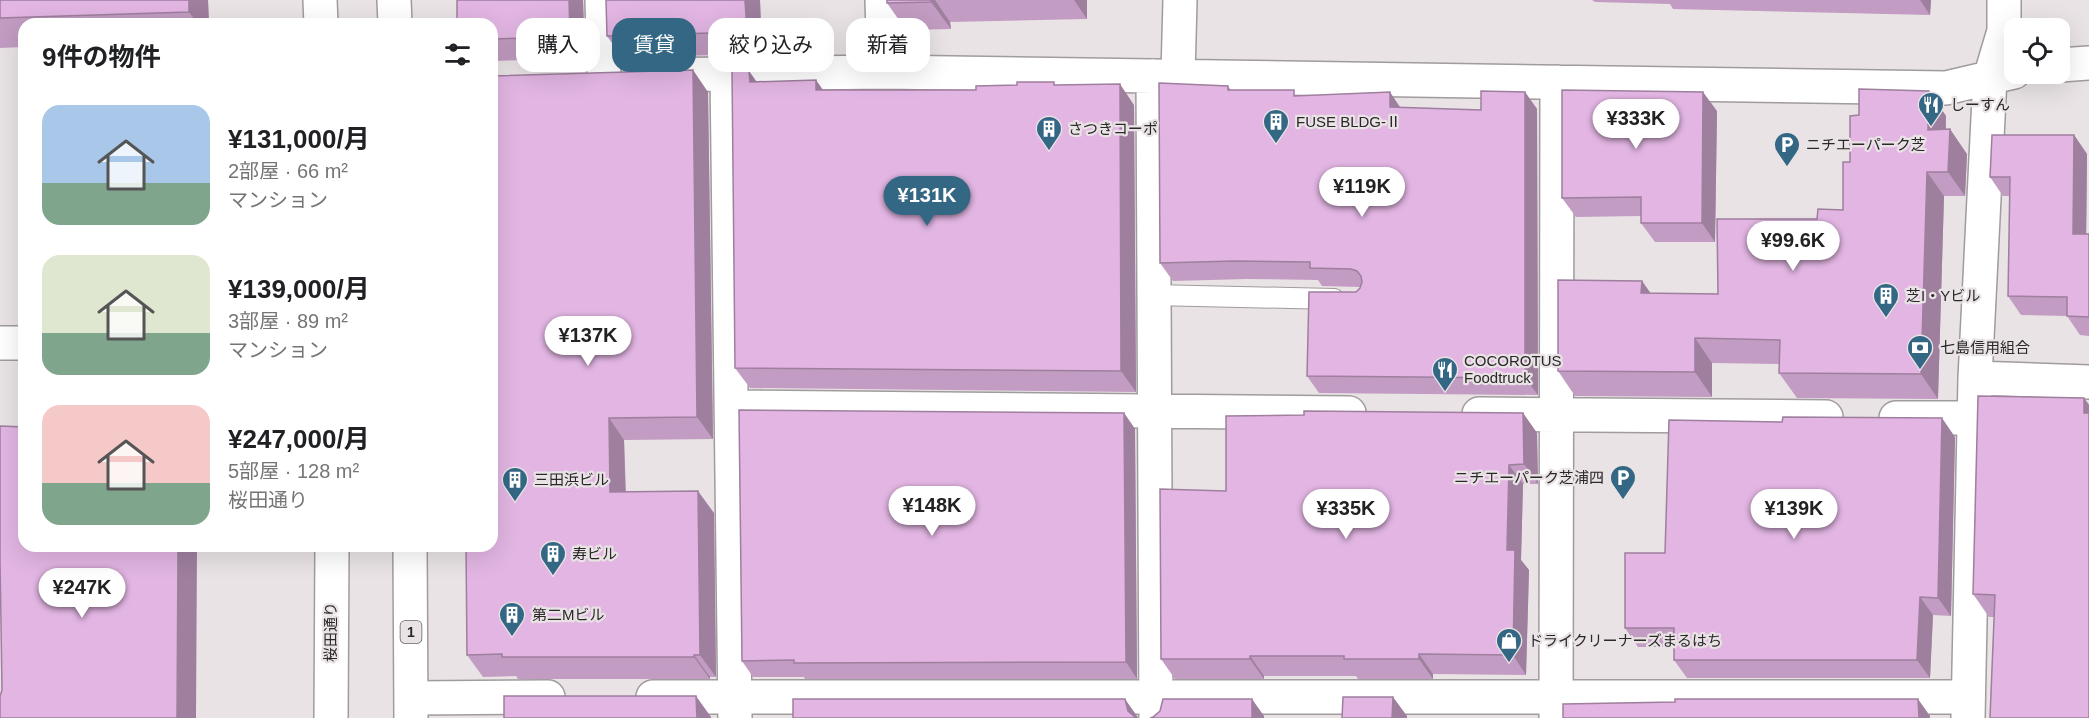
<!DOCTYPE html>
<html lang="ja">
<head>
<meta charset="utf-8">
<style>
  body { margin:0; font-family:Helvetica,"Noto Sans JP",sans-serif; background:#f6f6f6; color:#202124; height:100vh; display:flex; flex-direction:column; font-size:22px; white-space:nowrap }
  * { box-sizing:border-box; margin:0 }
  p { font-size:20px; color:#757577 }
  .icon { flex:none; width:33px; height:33px; fill:none; stroke:currentColor; stroke-width:2; stroke-linecap:round; stroke-linejoin:round }
  .map { position:relative; flex:1; overflow:hidden }
  .drawer { position:absolute; left:18px; top:18px; width:480px; height:534px; display:flex; flex-direction:column; background:#fff; border-radius:18px; box-shadow:0 6px 24px #0002 }
  .drawer>* { flex:none }
  .banner { position:absolute; left:516px; top:18px; width:570px; height:54px; display:flex; gap:12px }
  .buttons { position:absolute; left:2004px; top:18px; display:grid; gap:12px }
  .buttons a { display:grid; place-items:center; width:66px; height:66px; border-radius:12px; background:#fff; box-shadow:0 6px 24px #0002; font-size:30px }
  .price { position:absolute; translate:-50% -51px; padding:0 14px; border-radius:21px; background:#fff; color:#222; font-size:20px; line-height:39px; filter:drop-shadow(0 2px 3px #0008) }
  .price::after { content:''; position:absolute; left:50%; top:36px; width:18px; height:14px; margin-left:-9px; background:inherit; clip-path:polygon(0 0,100% 0,50% 100%) }
  .price.active { background:#346784; color:#fff }
  ul { padding:0; list-style:none }
  li { display:flex; align-items:center; gap:18px; height:150px; padding:0 24px }
  li span { display:grid; place-items:center; flex:none; width:168px; height:120px; border-radius:18px; color:#555 }
  li>.icon { margin-inline-start:auto }
  span .icon { width:72px; height:72px; fill:#fffc; stroke-width:1 }
  li b { font-size:26px }
  h2 { display:flex; justify-content:space-between; align-items:center; height:72px; padding:0 24px; font-size:26px }
  .pill { padding:0 21px; border-radius:18px; background:#fff; box-shadow:0 6px 24px #0002; font-size:21px; line-height:54px }
  .pill.active { background:#346784; color:#fff }
  .map>svg:first-child { display:block }
  .lines { fill:none; stroke-linecap:round; stroke-linejoin:round }
  .service-casing { stroke:#a09b9d; stroke-width:22 }
  .minor-casing { stroke:#a09b9d; stroke-width:36 }
  .tertiary-casing { stroke:#a09b9d; stroke-width:36 }
  .trunk-casing { stroke:#a09b9d; stroke-width:36 }
  .service { stroke:#fff; stroke-width:20 }
  .minor { stroke:#fff; stroke-width:33 }
  .tertiary { stroke:#fff; stroke-width:33 }
  .trunk { stroke:#fff; stroke-width:33 }
  .wall { fill:#c29cc2 }
  .shaded-wall { fill:#9e7f9e }
  .building { fill:#e2b5e2; stroke:#9e7f9e; stroke-width:1.5 }
  .labels { text-anchor:middle; stroke-width:4.5; stroke-linejoin:round; paint-order:stroke }
  .shield { fill:#e9e3e6; stroke:#636061; stroke-width:1.5 }
  .shield-label { font-size:14px; font-weight:bold; fill:#2a2828 }
  .poi-label { font-size:15px; fill:#2a2828; stroke:#e9e3e6; text-anchor:start }
  .street-label { font-size:15px; fill:#2a2828; stroke:#e9e3e6 }
</style>
</head>
<body>
<div class="map">
<svg width="2089" height="718" viewBox="0 0 2089 718">
  <rect width="100%" height="100%" fill="#e9e3e6"/>
  <g class="lines">
    <defs>
      <path id="service" d="M1153,295L1334,299"/>
      <path id="minor" d="M602,0L604,76
        M882,0L884,72
        M2060,65L2089,63
        M727,73L735,718
        M650,75L884,72L1946,88L2014,72
        M1178,75L1180,0
        M1153,76L1156,718
        M1975,378L2089,382
        M731,407L1349,413
        M1479,414L1826,417
        M1896,418H1975
        M653,697H1968
        M412,698L548,697
        M1556,718L1557,82
        M1968,718L1975,378L1990,78L2004,31V0"/>
      <path id="tertiary" d="M0,343H24"/>
      <path id="trunk" d="M320,0L321,24
        M394,0L395,24
        M410,546L411,718
        M331,718L332,546"/>
    </defs>
    <use href="#service" class="service-casing"/>
    <use href="#minor" class="minor-casing"/>
    <use href="#tertiary" class="tertiary-casing"/>
    <use href="#trunk" class="trunk-casing"/>
    <use href="#service" class="service"/>
    <use href="#minor" class="minor"/>
    <use href="#tertiary" class="tertiary"/>
    <use href="#trunk" class="trunk"/>
  </g>
  <path class="wall" d="M0,0H208L209,24H24V47L0,48Z
    M583,0L585,58L492,61V24Z
    M606,0H760L762,54L622,57L607,36Z
    M887,0H1087V19L950,22L951,29L906,30L887,3Z
    M1592,0H1931L1930,15L1673,9L1670,4L1595,2Z
    M749,71L757,82L822,90H976L1056,85L1134,105L1136,392L750,388L735,368Z
    M1228,86L1231,90L1298,96L1401,108L1481,110L1525,92L1537,109L1538,395L1319,393L1307,376L1356,292L1361,287L1322,286L1318,280L1247,279L1173,281L1160,263Z
    M1929,91L1946,116V130L1967,154L1965,196H1944L1938,399L1797,398L1779,373L1780,364L1712,363V397L1575,396L1558,371L1642,281L1650,293L1718,294L1817,219L1843,210L1850,162L1859,115Z
    M708,92L713,439L624,440L626,491L714,513L716,677H710V679H518L516,676L483,677L467,655Z
    M1717,111L1715,242H1655L1641,223V216L1576,217L1562,198Z
    M2074,135L2087,154L2086,234H2089V336L2080,335L2067,316L2021,315L2008,296L2010,196H2003L1990,177Z
    M2084,398L2089,405V718L1994,617H1989L1973,594Z
    M1124,413L1135,429L1137,679H805L804,677H753L742,661Z
    M1523,413L1537,433L1538,484H1523L1521,560L1529,570L1526,675L1433,674V679H1358L1356,676H1264V679H1175L1161,659L1226,491Z
    M1955,437L1951,616L1933,615L1930,678H1687L1674,660V647H1638L1625,628L1665,553Z"/>
  <path class="shaded-wall" d="M189,0H208L209,24H198L189,12Z
    M569,0H583L585,58L570,37Z
    M745,0H760L762,54L747,32Z
    M931,0H935L950,22L951,29L931,2Z
    M1074,0H1087V19Z
    M1920,0H1931L1930,15Z
    M693,70L708,92L713,439L697,417Z
    M749,71L763,92L750,82Z
    M816,80L831,101L816,90Z
    M1120,84L1134,105L1136,392L1121,371Z
    M1929,91L1946,116L1945,154L1928,130Z
    M1390,92L1402,110L1390,107Z
    M1525,92L1537,109L1538,395L1525,378Z
    M1703,92L1717,111L1715,242L1702,223Z
    M1950,129L1967,154L1965,196L1948,172Z
    M2074,135L2087,154L2086,253L2073,234Z
    M1927,172L1944,196L1938,399L1921,374Z
    M1642,281L1659,305L1641,293Z
    M1695,338L1712,363V397L1695,372Z
    M2084,398L2089,405V421L2084,413Z
    M1124,413L1135,429L1137,679L1126,662Z
    M1523,413L1537,433L1538,484L1524,464Z
    M609,418L624,440L626,514L610,492Z
    M1942,418L1955,437L1951,616L1938,598Z
    M1509,465L1523,484L1521,560L1529,570L1526,675L1513,655L1507,550Z
    M698,491L714,513L716,677L700,655Z
    M178,546H197L196,718H177Z
    M1920,597L1933,615L1930,678L1917,660Z
    M1419,654L1433,674V679L1419,659Z
    M694,655L710,677V679L694,657Z
    M1250,656L1264,676V679L1250,659Z
    M696,696L711,717V718H697Z
    M1393,697L1407,716V718H1392Z
    M1125,699L1137,716L1138,718H1133L1128,711Z
    M1252,699L1264,716V718H1252Z
    M1918,699L1930,716V718H1919Z"/>
  <path class="building" d="M0,0H189V12L0,18Z
    M457,0H569L570,37L492,39V24H457Z
    M606,0H745L747,32L607,36Z
    M887,0H931V2L887,3Z
    M693,70L697,417L609,418L610,492L698,491L700,655H694V657H502V654L467,655L466,546H492V76Z
    M732,71H749L750,82L816,80V90H976V86L1017,85V82H1054V85L1120,84L1121,371L735,368Z
    M1159,83L1228,86V90H1294V96L1390,92V107L1481,110V91L1525,92V378L1307,376L1309,292H1356L1360,288L1362,282L1361,276L1357,271L1351,269L1310,268V262L1234,261L1160,263Z
    M1859,89L1929,91L1928,130L1950,129L1948,172H1927L1921,374L1779,373L1780,340L1695,338V372L1558,371V280L1642,281L1641,293L1718,294L1717,219H1817L1818,209L1843,210V162H1850V116L1859,115Z
    M1562,90L1703,92L1702,223H1641V197L1562,198Z
    M1992,135H2074L2073,234H2089V317L2067,316V297L2008,296L2010,177H1990Z
    M1978,396L2084,398V413H2089V718H1990L1995,595L1973,594Z
    M739,410L1124,413L1126,662L794,663V660L742,661Z
    M1304,411L1523,413L1524,464L1509,465L1507,550H1515L1513,655L1419,654V659H1344V656H1250V659H1161L1160,489L1226,491V416L1304,415Z
    M1783,417L1942,418L1938,598L1920,597L1917,660H1674V628H1625V553H1665L1669,420L1782,422Z
    M0,426L24,427V546H178L177,718H0V696L2,690L0,559Z
    M504,696H696L697,718H504Z
    M1343,697H1393L1392,718H1342Z
    M793,699H1125L1128,711L1135,717L1137,718H793Z
    M1163,699H1252V718H1150L1153,717L1160,711Z
    M1675,699H1918L1919,718H1563V704L1675,702Z"/>
  <defs>
    <symbol id="restaurant-pin" viewBox="-11 -11 22 30"><path d="M0 17L-7.5 6A9.5 9.5 0 1 1 7.5 6Z" fill="#346784" stroke="#e9e3e6"/><path d="M-5-6h1v4h1v-4h1v4h1v-4h1v5L-1.5 .5V6h-2V.5L-5-1ZM5-6V6H3V1.5H1.5Q1.5-4 5-6Z" fill="#fff"/></symbol>
    <symbol id="building-pin" viewBox="-11 -11 22 30"><path d="M0 17L-7.5 6A9.5 9.5 0 1 1 7.5 6Z" fill="#346784" stroke="#e9e3e6"/><path d="M-4-6H4V6H1V3H-1V6H-4ZM-2.5-4.3h1.7v1.8h-1.7ZM.8-4.3h1.7v1.8H.8ZM-2.5-1h1.7V.8h-1.7ZM.8-1h1.7V.8H.8Z" fill="#fff"/></symbol>
    <symbol id="parking-pin" viewBox="-11 -11 22 30"><path d="M0 17L-7.5 6A9.5 9.5 0 1 1 7.5 6Z" fill="#346784" stroke="#e9e3e6"/><path d="M-3.5-5.5H1a3.5 3.5 0 0 1 0 7H-1V5.5H-3.5ZM-1-3.4V-.6H.8a1.4 1.4 0 0 0 0-2.8Z" fill="#fff"/></symbol>
    <symbol id="bank-pin" viewBox="-11 -11 22 30"><path d="M0 17L-7.5 6A9.5 9.5 0 1 1 7.5 6Z" fill="#346784" stroke="#e9e3e6"/><path d="M-6-4H6V4H-6ZM0-2.3a2.3 2.3 0 1 0 0 4.6a2.3 2.3 0 1 0 0-4.6Z" fill="#fff"/></symbol>
    <symbol id="shop-pin" viewBox="-11 -11 22 30"><path d="M0 17L-7.5 6A9.5 9.5 0 1 1 7.5 6Z" fill="#346784" stroke="#e9e3e6"/><path d="M-5-2.5h2.3a2.7 3.5 0 0 1 5.4 0H5L5.5 6h-11ZM-1.5-2.5h3a1.5 2.3 0 0 0-3 0Z" fill="#fff"/></symbol>
  </defs>
  <g fill-rule="evenodd">
    <use href="#restaurant-pin" x="1916" y="90" width="30" height="40"/>
    <use href="#building-pin" x="1261" y="107" width="30" height="40"/>
    <use href="#building-pin" x="1034" y="114" width="30" height="40"/>
    <use href="#parking-pin" x="1772" y="130" width="30" height="40"/>
    <use href="#building-pin" x="1871" y="281" width="30" height="40"/>
    <use href="#bank-pin" x="1905" y="333" width="30" height="40"/>
    <use href="#restaurant-pin" x="1430" y="355" width="30" height="40"/>
    <use href="#parking-pin" x="1608" y="463" width="30" height="40"/>
    <use href="#building-pin" x="500" y="465" width="30" height="40"/>
    <use href="#building-pin" x="538" y="539" width="30" height="40"/>
    <use href="#building-pin" x="497" y="600" width="30" height="40"/>
    <use href="#shop-pin" x="1494" y="626" width="30" height="40"/>
  </g>
  <g class="labels">
    <rect class="shield" x="400.5" y="621" width="21" height="22" rx="4.5"/>
    <g class="shield-label">
      <text x="411" y="637">1</text>
    </g>
    <g class="poi-label">
      <text x="1950" y="110">しーすん</text>
      <text x="1296" y="127">FUSE BLDG-Ⅱ</text>
      <text x="1068" y="134">さつきコーポ</text>
      <text x="1806" y="150">ニチエーパーク芝</text>
      <text x="1906" y="301">芝I・Yビル</text>
      <text x="1940" y="353">七島信用組合</text>
      <text x="1464" y="366">COCOROTUS<tspan x="1464" dy="17">Foodtruck</tspan></text>
      <text x="1604" y="483" text-anchor="end">ニチエーパーク芝浦四</text>
      <text x="534" y="485">三田浜ビル</text>
      <text x="572" y="559">寿ビル</text>
      <text x="532" y="620">第二Mビル</text>
      <text x="1528" y="646">ドライクリーナーズまるはち</text>
    </g>
    <g class="street-label">
      <text transform="translate(331 632) rotate(-90)" y="5">桜田通り</text>
    </g>
  </g>
</svg>
<div class="buttons">
<a><svg class="icon" aria-label="locate" viewBox="0 0 24 24"><circle cx="12" cy="12" r="6"/><path d="M12 2v4M12 18v4M2 12h4M18 12h4"/></svg></a>
</div>
<b class="price" style="left:1636px;top:150px">¥333K</b>
<b class="price" style="left:1362px;top:218px">¥119K</b>
<b class="price active" style="left:927px;top:227px">¥131K</b>
<b class="price" style="left:1793px;top:272px">¥99.6K</b>
<b class="price" style="left:588px;top:367px">¥137K</b>
<b class="price" style="left:932px;top:537px">¥148K</b>
<b class="price" style="left:1346px;top:540px">¥335K</b>
<b class="price" style="left:1794px;top:540px">¥139K</b>
<b class="price" style="left:82px;top:619px">¥247K</b>
<div class="banner">
<a class="pill">購入</a>
<a class="pill active">賃貸</a>
<a class="pill">絞り込み</a>
<a class="pill">新着</a>
</div>
<section class="drawer">
<h2>9件の物件<svg class="icon" aria-label="filters" viewBox="0 0 24 24"><path d="M4 7h16M4 17h16"/><circle cx="9" cy="7" r="2"/><circle cx="15" cy="17" r="2"/></svg></h2>
<ul>
<li><span style="background:linear-gradient(#a9c7e8 65%,#7fa58c 0)"><svg class="icon" aria-label="home" viewBox="0 0 24 24"><path d="M3 11l9-7 9 7M6 9v11h12V9"/></svg></span><div><b>¥131,000/月</b><p>2部屋 · 66 m²</p><p>マンション</p></div></li>
<li><span style="background:linear-gradient(#dfe7d0 65%,#7fa58c 0)"><svg class="icon" aria-label="home" viewBox="0 0 24 24"><path d="M3 11l9-7 9 7M6 9v11h12V9"/></svg></span><div><b>¥139,000/月</b><p>3部屋 · 89 m²</p><p>マンション</p></div></li>
<li><span style="background:linear-gradient(#f6c9c9 65%,#7fa58c 0)"><svg class="icon" aria-label="home" viewBox="0 0 24 24"><path d="M3 11l9-7 9 7M6 9v11h12V9"/></svg></span><div><b>¥247,000/月</b><p>5部屋 · 128 m²</p><p>桜田通り</p></div></li>
</ul>
</section>
</div>
</body>
</html>
